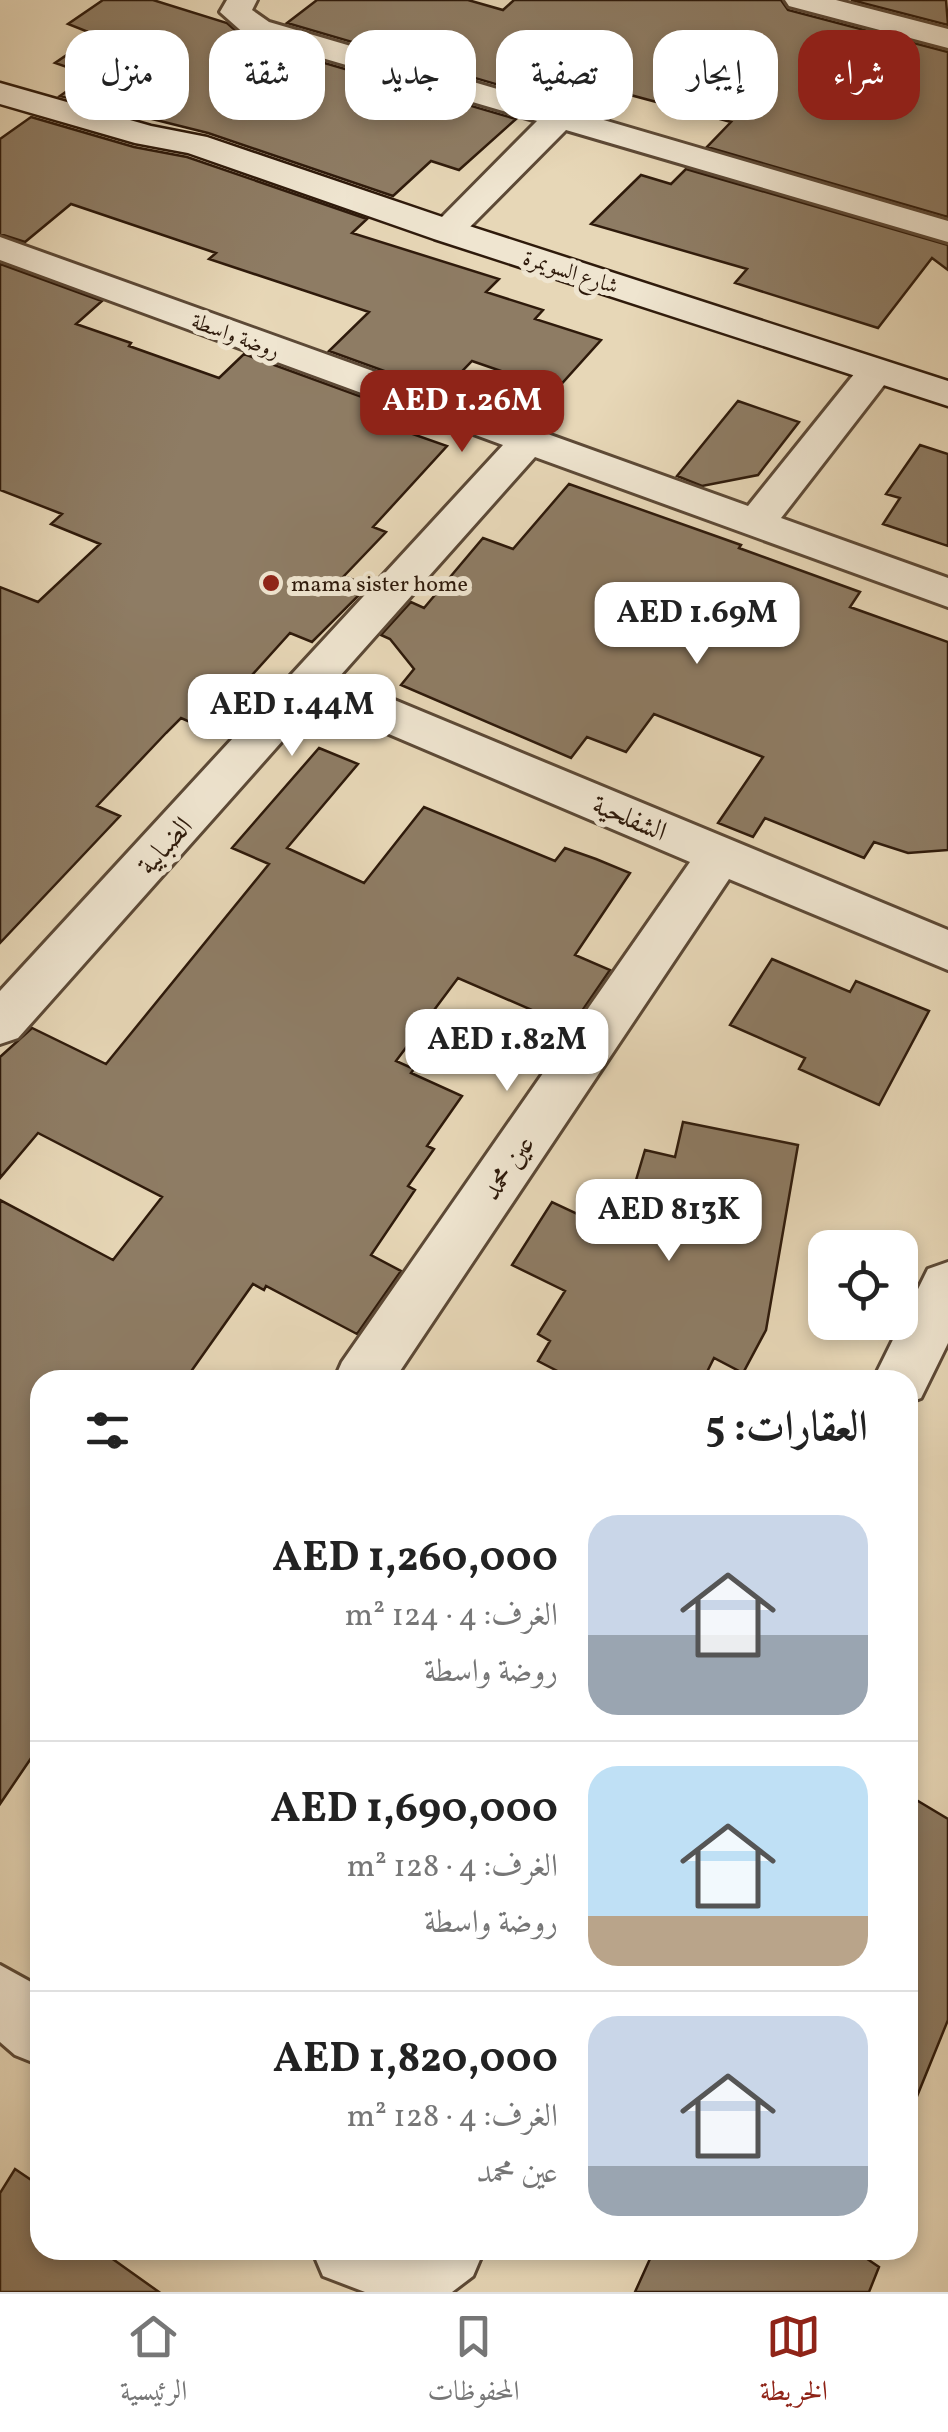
<!DOCTYPE html>
<html lang="ar">
<head>
<meta charset="utf-8">
<style>
  body { margin:0; font-family:Vollkorn,Amiri,serif; background:#f6f6f6; color:#222; direction:rtl; height:100vh; display:flex; flex-direction:column; font-size:38px; white-space:nowrap }
  * { box-sizing:border-box; margin:0 }
  p { font-size:32px; color:#767676 }
  .icon { flex:none; width:55px; height:55px; fill:none; stroke:currentColor; stroke-width:2; stroke-linecap:round; stroke-linejoin:round }
  .map { position:relative; flex:1; overflow:hidden; direction:ltr }
  .panel { position:absolute; left:30px; top:1370px; width:888px; height:890px; display:flex; flex-direction:column; background:#fff; border-radius:30px; box-shadow:0 5px 15px #0003; direction:rtl }
  .panel>* { flex:none }
  .guide { position:absolute; left:30px; top:30px; width:890px; height:90px; direction:rtl; display:flex; gap:20px }
  .controls { position:absolute; left:808px; top:1230px; display:grid; gap:20px }
  .controls a { display:grid; place-items:center; width:110px; height:110px; border-radius:20px; background:#fff; box-shadow:0 5px 15px #0003; font-size:50px }
  .price { position:absolute; translate:-50% -85px; padding:0 22px; border-radius:20px; background:#fff; color:#222; font-size:32px; line-height:65px; filter:drop-shadow(0 2px 5px #0008) }
  .price::after { content:''; position:absolute; left:50%; top:60px; width:30px; height:22px; margin-left:-15px; background:inherit; clip-path:polygon(0 0,100% 0,50% 100%) }
  .price.selected { background:#8f2418; color:#fff }
  ul { padding:0; list-style:none }
  li { display:flex; align-items:center; gap:30px; height:250px; padding:0 50px }
  li+li { border-top:2px solid #e0e0e0 }
  li span { display:grid; place-items:center; flex:none; width:280px; height:200px; border-radius:30px; color:#555 }
  li>.icon { margin-inline-start:auto }
  span .icon { width:120px; height:120px; fill:#fffc; stroke-width:1 }
  li b { font-size:42px }
  h2 { display:flex; justify-content:space-between; align-items:center; height:120px; padding:0 50px; font-size:42px }
  .pill { padding:0 35px; border-radius:30px; background:#fff; box-shadow:0 5px 15px #0003; font-size:35px; line-height:90px }
  .pill.selected { background:#8f2418; color:#fff }
  .tabs { display:flex; justify-content:space-around; align-items:center; height:140px; border-top:2px solid #e0e0e0; background:#fff; font-size:28px; color:#767676 }
  .tabs a { display:grid; justify-items:center; gap:5px }
  .tabs .selected { color:#8f2418 }
  .map>svg:first-child { display:block }
  .building { fill:#8e7c64; stroke:#2e1a0b; stroke-width:2.5 }
  .lines { fill:none; stroke-linecap:round; stroke-linejoin:round }
  .street-casing { stroke:#5c4936; stroke-width:6 }
  .secondary-casing { stroke:#2e1a0b; stroke-width:5 }
  .street { fill:#efe5d0; fill-rule:evenodd }
  .secondary { fill:#efe5d0; fill-rule:evenodd }
  .poi-dot { fill:#8f2418; stroke:#efe5d0; stroke-width:4 }
  .labels { text-anchor:middle; stroke-width:10; stroke-linejoin:round; paint-order:stroke }
  .far-street-label { font-size:22px; fill:#2e1a0b; stroke:#efe5d0 }
  .far-poi-label { font-size:22px; fill:#2e1a0b; stroke:#efe5d0; text-anchor:start }
  .street-label { font-size:28px; fill:#2e1a0b; stroke:#efe5d0 }
</style>
</head>
<body>
<div class="map">
<svg width="948" height="2292" viewBox="0 0 948 2292">
  <rect width="100%" height="100%" fill="#e7d7b7"/>
  <filter id="stains"><feTurbulence type="fractalNoise" baseFrequency=".002" numOctaves="4"/><feColorMatrix values="0 0 0 0 .2 0 0 0 0 .09 0 0 0 0 .02 0 0 0 .5 -.17"/></filter>
  <radialGradient id="worn" r=".72"><stop offset=".6" stop-color="#630" stop-opacity="0"/><stop offset="1" stop-color="#630" stop-opacity=".3"/></radialGradient>
  <path class="building" d="M103,0H153L227,23L246,40L516,119L459,170L431,161L393,196L208,133L60,96L90,75L55,63L96,35L68,24Z
    M317,0H468L503,10L514,0H781L788,10L948,52V217L707,147L731,122L619,92L602,108L547,91L540,97L287,23Z
    M851,0H946L948,25Z
    M31,117L134,147L187,157L367,219L352,233L499,279L486,292L543,310L535,319L601,340L556,390L472,361L442,392L329,351L369,312L209,259L216,253L71,204L25,242L0,234V139Z
    M686,169L948,245V270L932,258L878,328L735,283L747,269L591,224L641,175L671,184Z
    M0,264L102,301L76,324L131,343L129,346L219,378L244,354L417,417L404,431L447,446L373,527L386,532L344,576L368,586L312,642L290,633L204,728L181,718L166,733L97,806L120,816L0,943V587L38,602L100,544L51,524L62,514L0,490Z
    M738,401L799,422L758,475L702,486L677,476Z
    M920,445L948,454V546L883,524L900,498L886,494Z
    M569,484L741,545L739,548L860,592L850,607L948,642V850L908,853L874,842L864,858L765,818L753,837L718,823L763,757L654,714L626,752L587,737L571,758L401,685L414,669L390,639L381,635L411,602L424,608L483,538L513,549Z
    M319,748L358,764L287,848L364,883L424,807L555,861L565,848L596,859L630,873L575,955L610,970L571,1027L458,978L396,1061L414,1069L411,1073L462,1096L427,1146L434,1149L408,1186L415,1190L371,1255L401,1271L357,1334L266,1286L264,1290L253,1284L185,1380H40V1745L0,1804V1200L113,1260L162,1197L38,1133L0,1178V1057L32,1028L106,1064L269,864L232,848Z
    M772,959L850,992L856,981L929,1011L879,1105L799,1069L805,1058L730,1025Z
    M683,1122L798,1145L766,1330L743,1373L714,1358L703,1380H575L538,1361L550,1341L538,1334L565,1291L512,1265L552,1202L620,1234L645,1150L675,1157Z
    M908,1795L948,1819V2020L909,2116Z
    M15,2169L40,2186V2250H100L159,2292H0V2193Z
    M654,2250H854L879,2267L869,2292H635Z"/>
  <g class="lines">
    <defs>
      <path id="street" d="M227,0H257L252,10L269,22L948,221V242L566,130L459,238L447,241L435,238L430,231L435,224L537,121L247,36L220,12Z
        M785,0H836L948,29V48L789,6Z
        M0,237L748,506L863,363L876,360L889,363L895,371L781,518L948,578V607L535,457L339,677L948,930V970L729,879L394,1380H334L342,1362L690,862L316,703L18,1038L0,1044V991L503,445L0,260Z
        M948,1262V1343L921,1398L908,1403V1380H873L928,1269Z
        M0,1965L40,1987V2065L15,2055L0,2042Z
        M312,2250H484L473,2276L452,2292H365L323,2276Z"/>
      <path id="secondary" d="M0,83L151,126L207,137L460,223L948,381V406L434,239L188,153L135,143L0,104Z"/>
    </defs>
    <use href="#street" class="street-casing"/>
    <use href="#secondary" class="secondary-casing"/>
    <use href="#street" class="street"/>
    <use href="#secondary" class="secondary"/>
  </g>
  <circle class="poi-dot" cx="271" cy="583" r="10"/>
  <g class="labels">
    <g class="far-street-label">
      <text transform="translate(571 271) rotate(18)" y="8">شارع السويمرة</text>
      <text transform="translate(236 335) rotate(20)" y="8">روضة واسطة</text>
    </g>
    <g class="far-poi-label">
      <text x="291" y="591">mama sister home</text>
    </g>
    <g class="street-label">
      <text transform="translate(630 817) rotate(23)" y="10">الشفلحية</text>
      <text transform="translate(164 845) rotate(-48)" y="10">الضبابية</text>
      <text transform="translate(507 1167) rotate(-56)" y="10">عين محمد</text>
    </g>
  </g>
  <rect width="100%" height="100%" filter="url(#stains)"/>
  <rect width="100%" height="100%" fill="url(#worn)"/>
</svg>
<div class="controls">
<a><svg class="icon" aria-label="locate" viewBox="0 0 24 24"><circle cx="12" cy="12" r="6"/><path d="M12 2v4M12 18v4M2 12h4M18 12h4"/></svg></a>
</div>
<b class="price selected" style="left:462px;top:455px">AED 1.26M</b>
<b class="price" style="left:697px;top:667px">AED 1.69M</b>
<b class="price" style="left:292px;top:759px">AED 1.44M</b>
<b class="price" style="left:507px;top:1094px">AED 1.82M</b>
<b class="price" style="left:669px;top:1264px">AED 813K</b>
<div class="guide">
<a class="pill selected">شراء</a>
<a class="pill">إيجار</a>
<a class="pill">تصفية</a>
<a class="pill">جديد</a>
<a class="pill">شقة</a>
<a class="pill">منزل</a>
</div>
<section class="panel">
<h2>العقارات: 5<svg class="icon" aria-label="filters" viewBox="0 0 24 24"><path d="M4 7h16M4 17h16"/><circle cx="9" cy="7" r="2"/><circle cx="15" cy="17" r="2"/></svg></h2>
<ul>
<li><span style="background:linear-gradient(#c9d6e8 60%,#9aa5b1 0)"><svg class="icon" aria-label="home" viewBox="0 0 24 24"><path d="M3 11l9-7 9 7M6 9v11h12V9"/></svg></span><div><b>AED 1,260,000</b><p>الغرف: 4 · 124 m²</p><p>روضة واسطة</p></div></li>
<li><span style="background:linear-gradient(#bfe0f5 75%,#b9a48a 0)"><svg class="icon" aria-label="home" viewBox="0 0 24 24"><path d="M3 11l9-7 9 7M6 9v11h12V9"/></svg></span><div><b>AED 1,690,000</b><p>الغرف: 4 · 128 m²</p><p>روضة واسطة</p></div></li>
<li><span style="background:linear-gradient(#c9d6e8 75%,#9aa5b1 0)"><svg class="icon" aria-label="home" viewBox="0 0 24 24"><path d="M3 11l9-7 9 7M6 9v11h12V9"/></svg></span><div><b>AED 1,820,000</b><p>الغرف: 4 · 128 m²</p><p>عين محمد</p></div></li>
</ul>
</section>
</div>
<nav class="tabs">
<a class="selected"><svg class="icon" aria-label="map" viewBox="0 0 24 24"><path d="M3 6l6-2 6 2 6-2v14l-6 2-6-2-6 2zM9 4v14M15 6v14"/></svg>الخريطة</a>
<a><svg class="icon" aria-label="saved" viewBox="0 0 24 24"><path d="M7 4h10v16l-5-4-5 4z"/></svg>المحفوظات</a>
<a><svg class="icon" aria-label="home" viewBox="0 0 24 24"><path d="M3 11l9-7 9 7M6 9v11h12V9"/></svg>الرئيسية</a>
</nav>
</body>
</html>
